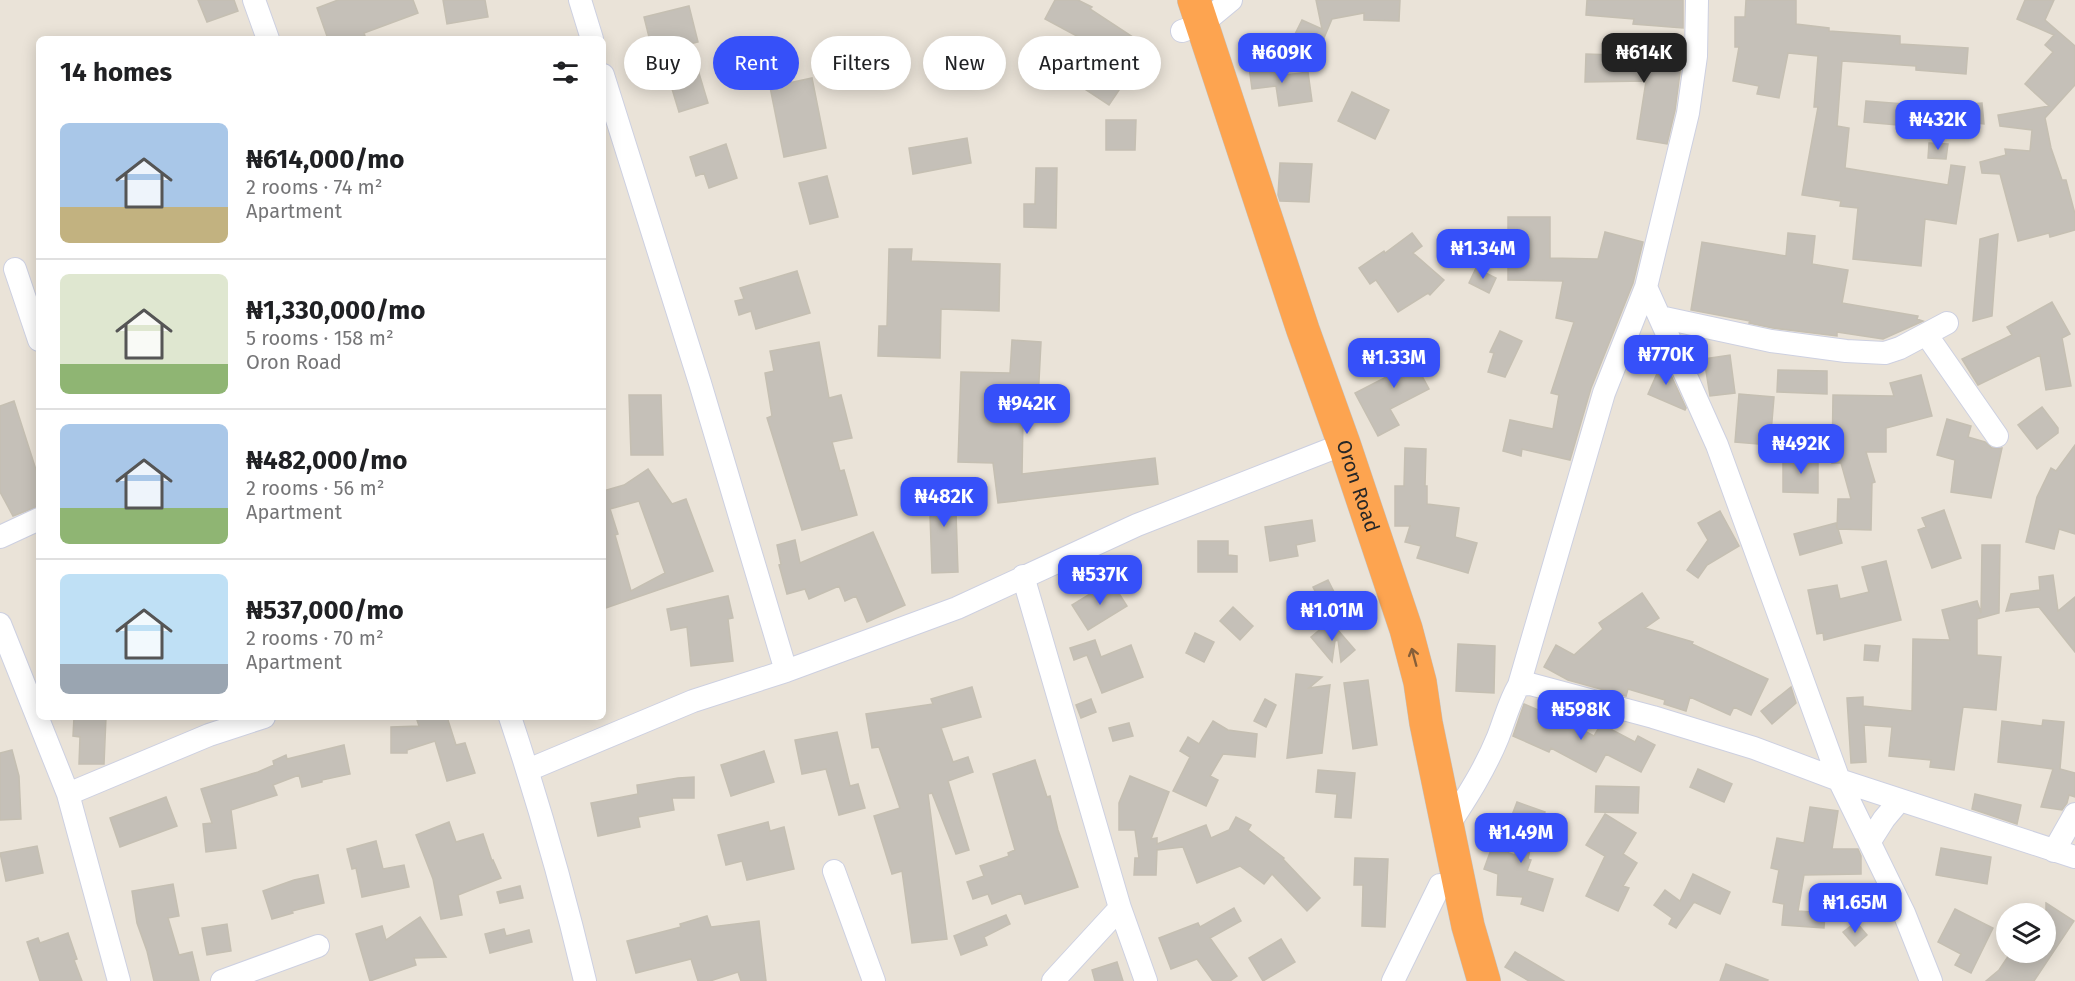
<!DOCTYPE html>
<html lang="en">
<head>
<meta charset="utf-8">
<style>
  body { margin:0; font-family:"Fira Sans",sans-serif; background:#f2f2f2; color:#202124; height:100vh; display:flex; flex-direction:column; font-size:22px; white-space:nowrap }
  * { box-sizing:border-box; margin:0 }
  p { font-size:20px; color:#757577 }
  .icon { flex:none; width:33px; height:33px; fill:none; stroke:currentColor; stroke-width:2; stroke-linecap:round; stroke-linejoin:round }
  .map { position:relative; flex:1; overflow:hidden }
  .sheet { position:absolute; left:36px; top:36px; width:570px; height:684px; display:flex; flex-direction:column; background:#fff; border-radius:9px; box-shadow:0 3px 15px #0003 }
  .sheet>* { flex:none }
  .guide { position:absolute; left:624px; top:36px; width:570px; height:54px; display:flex; gap:12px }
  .tools { position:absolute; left:1996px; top:903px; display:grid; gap:12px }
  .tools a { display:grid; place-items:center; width:60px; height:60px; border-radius:50%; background:#fff; box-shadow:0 3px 15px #0003; font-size:30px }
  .price { position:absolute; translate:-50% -51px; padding:0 14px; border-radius:12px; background:#3650f9; color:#fff; font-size:20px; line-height:39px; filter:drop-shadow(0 2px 3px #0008) }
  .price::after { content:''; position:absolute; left:50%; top:36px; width:18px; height:14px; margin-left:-9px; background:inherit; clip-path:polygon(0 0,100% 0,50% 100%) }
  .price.on { background:#222; color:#fff }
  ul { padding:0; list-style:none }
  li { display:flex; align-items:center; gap:18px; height:150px; padding:0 24px }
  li+li { border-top:2px solid #e0e0e0 }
  li span { display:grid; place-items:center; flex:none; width:168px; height:120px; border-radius:9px; color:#555 }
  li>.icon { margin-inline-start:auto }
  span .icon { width:72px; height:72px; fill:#fffc; stroke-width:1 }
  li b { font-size:26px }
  h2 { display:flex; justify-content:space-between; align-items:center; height:72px; padding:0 24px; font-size:26px }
  .chip { padding:0 21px; border-radius:27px; background:#fff; box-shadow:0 3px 15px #0003; font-size:21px; line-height:54px }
  .chip.on { background:#3650f9; color:#fff }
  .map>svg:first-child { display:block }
  .building { fill:#c5c0b8; stroke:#c5bfb2; stroke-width:1.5; fill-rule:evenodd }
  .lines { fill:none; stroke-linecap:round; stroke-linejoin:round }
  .minor-casing { stroke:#cdd0e1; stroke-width:24 }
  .highway-casing { stroke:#c3c3c3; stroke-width:34 }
  .minor { stroke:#fff; stroke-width:22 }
  .highway { stroke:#fda450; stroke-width:33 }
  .oneway { stroke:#875f39 }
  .labels { text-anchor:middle; stroke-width:4.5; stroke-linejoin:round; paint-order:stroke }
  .street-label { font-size:20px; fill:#272727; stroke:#fff }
</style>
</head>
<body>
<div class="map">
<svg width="2075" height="981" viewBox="0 0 2075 981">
  <rect width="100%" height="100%" fill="#eae3d8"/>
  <path class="building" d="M198,0H234L238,11L207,22Z
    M338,0H413L418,13L364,33L366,39H328L317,8Z
    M443,0H485L488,17L447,24Z
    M1055,0H1078L1092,7L1090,9L1148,47L1109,105L1065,76L1088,42L1045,19Z
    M1316,0H1400L1399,21L1364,20V13L1332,19L1321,45L1295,34L1302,20L1322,29Z
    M1587,0H1683V28L1633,24L1634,19L1586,15Z
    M1746,0H1796V24L1829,28V31L1900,36V44L1968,48L1966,74L1916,70V66L1842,61L1837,126L1849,128L1845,168L1948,185L1951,165L1965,167L1956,224L1925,219L1921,266L1853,259L1858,208L1840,206L1841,201L1802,195L1818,107H1814L1818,56L1788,53L1779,98L1757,94L1759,86L1733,81L1739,47H1735V17H1745Z
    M2025,0H2054L2045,20L2075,46V85L2045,118L2051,148L2062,180H2066L2075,214V230L2050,237L2049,233L2018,241L2000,174L1982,173L1980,162L2006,155L2005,149L2030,151L2032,130L2000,126L1998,115L2049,106L2025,84L2053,52L2045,45L2054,35L2017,19Z
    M689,6L698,42L653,53L644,17Z
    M1616,48L1683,50L1675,110L1667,144L1637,139L1646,81L1585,82L1586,54L1616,55Z
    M1275,63L1277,76L1308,72L1312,101L1279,106L1276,86L1252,89L1249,67Z
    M698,70L708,103L679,112L669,79Z
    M812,78L826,148L784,157L770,87Z
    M1352,92L1389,110L1375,139L1338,121Z
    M1866,101L1957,108V105L1982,103L1984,124L1933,118L1932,128L1864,122Z
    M1106,120H1136L1135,150H1106Z
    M967,138L971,163L913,174L909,148Z
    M1929,143L1948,144L1946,159L1928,158Z
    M726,144L737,178L709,188L704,173L696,176L690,157Z
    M1280,163L1312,164L1309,202L1280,201L1278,195Z
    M1036,168H1057L1056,228L1024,227V204H1035Z
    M827,176L838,217L810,224L799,183Z
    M1508,217H1550V258L1598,259L1605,232L1643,242L1633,283L1591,388L1570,460L1522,449L1521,456L1503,451L1510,420L1553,429L1559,395L1551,393L1574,322L1556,318L1563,281L1508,280Z
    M1412,233L1422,246L1413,253L1444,280L1430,295L1428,293L1398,312L1376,280L1370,284L1359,268L1384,251L1385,253Z
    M1788,233L1815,236L1812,264L1848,270L1842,303L1918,316L1917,319L1923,321L1883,339L1837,332V336L1773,328L1749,323L1750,321L1691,310L1702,242L1786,256Z
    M1998,234L1992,316L1973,321L1980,239Z
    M889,249H912L911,261L1000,264L999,311L941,309L940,358L878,356L879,326H887Z
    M1476,268L1496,278L1489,293L1469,283Z
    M797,271L810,313L756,329L751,311L739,315L735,301L744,299L740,288Z
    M2052,302L2070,334L2062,338L2071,386L2046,390L2040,355L1978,385L1962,359L2012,335L2007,327Z
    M1500,331L1522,341L1505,377L1488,372L1494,353L1490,352Z
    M1012,340L1041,342L1037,420L1023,419L1022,474L1155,458L1158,484L998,503L993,463L958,462L961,372L1010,373Z
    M1420,341L1423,362L1415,363L1429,389L1390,409L1399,425L1378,436L1355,393L1400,370L1396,345Z
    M819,342L829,398L841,395L852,438L832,442L840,471L844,470L857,515L802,530L767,418L772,416L765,373L774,371L770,351Z
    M1658,347L1686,408L1685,410L1648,394L1663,360L1657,359Z
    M1730,355L1735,393L1710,396L1704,359Z
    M1778,370L1827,371V394L1777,392Z
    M1921,375L1932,416L1886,428V452H1866L1875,482L1872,483L1871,530L1838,529L1842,543L1800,555L1794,534L1836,523L1837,529L1838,499H1851L1841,463H1832L1833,395L1894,396L1890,383Z
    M1739,394L1774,397L1770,445L1735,442Z
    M629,395H661L663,455H631Z
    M14,401L39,479V506L13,516L0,492V406Z
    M2042,407L2058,428V433L2037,449L2018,425Z
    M1947,419L1971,426L1968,437L1985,442L1992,448H2002L1991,498L1951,492L1955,460L1937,455Z
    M2075,445V534L2059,529L2054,549L2026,542L2037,497L2051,468L2056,471Z
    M1405,448L1426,449L1425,486H1427V504L1459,508L1455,537L1477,543L1468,573L1417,558L1421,546L1405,542L1410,526H1395V486H1404Z
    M1783,457H1818V493L1783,492Z
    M648,469L672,504L686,499L713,571L603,609V491L624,485ZM639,501L665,573L631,591L615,535L618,534L610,509Z
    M955,483L958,572L932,573L929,485Z
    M1944,510L1961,558L1932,568L1918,530L1926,527L1922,518Z
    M1720,511L1739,546L1707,565L1698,578L1687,570L1708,540L1698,523Z
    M1312,520L1315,541L1296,545L1298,556L1270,561L1265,527Z
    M873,532L905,605L867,622L856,596L845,601L839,586L809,599L805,589L787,594L779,565L781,564L777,545L795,540L800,563Z
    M1198,541H1228V555L1237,556V572H1198Z
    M1982,545H2000L1999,613L1977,619V655L2001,657L1996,710L1963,707L1954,770L1930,767L1931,760L1889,756L1892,727L1864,725L1866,762L1851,763L1847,698L1863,697V706L1912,711L1913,639L1950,640L1942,610L1977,601L1981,613Z
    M1886,561L1901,620L1824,640L1823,633L1817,634L1808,590L1837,585L1840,599L1869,592L1862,567Z
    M2053,575L2058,611L2075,597V652L2039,607L2006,611L2011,594L2040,590L2039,577Z
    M1328,580L1334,592L1319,599L1313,587Z
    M1111,581L1127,606L1088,630L1072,605Z
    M1642,593L1659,618L1645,628L1693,642L1692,644L1768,679L1751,715L1734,707L1730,715L1690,697L1686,711L1664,704L1665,700L1628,689L1626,696L1568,680L1544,667L1556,645L1574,655L1603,629L1599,623Z
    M728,596L733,618L728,619L733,661L691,666L687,627L671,630L667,609Z
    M1233,607L1253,626L1240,640L1220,621Z
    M1330,621L1355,650L1341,662L1338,640L1335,641L1332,662L1311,637Z
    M1195,633L1214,642L1204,662L1186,653Z
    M1095,640L1101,657L1131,645L1143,677L1102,693L1087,655L1074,660L1070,648Z
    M1458,644L1495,646L1494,693L1456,691Z
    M1865,645L1880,646L1878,661L1864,660Z
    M1296,674L1322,677L1309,688L1330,685L1322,753L1287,758Z
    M1368,680L1377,745L1353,749L1344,683Z
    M972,687L981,717L941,728L953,762L968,757L973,772L948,781L969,850L956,854L932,793L928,794L947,939L912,943L902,871L892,874L874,816L900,808L879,747L872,748L866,714L933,704L931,699Z
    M1791,687L1796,703L1772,724L1761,711Z
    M1091,699L1096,712L1081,718L1076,705Z
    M1265,699L1276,705L1266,727L1254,721Z
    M1524,704L1571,724L1594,736L1601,724L1635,742L1638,736L1655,745L1641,772L1606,754L1596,772L1551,748L1549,752L1513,736Z
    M74,717H106L104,764H79L80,737L73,736Z
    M416,717H447L456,745L465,743L475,773L447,781L435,741L407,750V753H391V727L419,726Z
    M2043,720L2064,722L2060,769L2075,773V797L2069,795L2067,803L2062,810L2041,807L2053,769L1998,762L2002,721L2042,726Z
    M1213,721L1228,730L1257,734L1255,757L1223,754L1210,776L1218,780L1206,806L1173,791L1190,757L1180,751L1188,737L1199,744Z
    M1129,723L1133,736L1113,741L1109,728Z
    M837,732L850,786L858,784L865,808L839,815L826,769L802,774L795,740Z
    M344,745L350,774L322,780V782L302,787L299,775L273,785L277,795L231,810L236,848L206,852L203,824L212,823L201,789L258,772L274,765L273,761L286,755L287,759Z
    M12,750L19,776L21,819L0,820V753Z
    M764,751L774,782L731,796L721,765Z
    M1035,760L1047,797L1050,796L1058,830L1078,887L1025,904L1021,893L992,904L988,894L973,899L967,882L984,876L980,866L1009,856L1008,853L1015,850L993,774Z
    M1698,769L1732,784L1724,802L1690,787Z
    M1318,770L1355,773L1351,818L1335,817L1337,794L1316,792Z
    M1130,776L1169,792L1151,839L1157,838V844L1206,825L1211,838L1229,830L1236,817L1251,825L1248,830L1284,858L1283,859L1320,898L1307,911L1272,874L1264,884L1240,866L1197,883L1183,847L1157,850L1156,875H1134L1135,858H1139L1135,830H1119V803Z
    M694,777V798H672L674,810L638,817L640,827L598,836L591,803L638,794L637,785L678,778Z
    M1596,786L1639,787L1638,813L1595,812Z
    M1975,794L2021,805L2017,824L1972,809Z
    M166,797L177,826L120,847L110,818Z
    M1517,802L1545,812L1540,825L1535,824L1528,859L1531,860L1527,871L1553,879L1543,911L1521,904L1523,897L1497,895L1498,874L1484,869L1492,847L1515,855L1522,819L1512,815Z
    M1810,807L1838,811L1832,849H1858L1861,856V874L1804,875L1798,911L1825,913L1824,928L1782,925L1784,904L1773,902L1779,870L1771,868L1777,838L1804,843Z
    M1605,814L1636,833L1623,854L1637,863L1623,886L1629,888L1618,911L1586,896L1605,856L1586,845Z
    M449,822L456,842L483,834L492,861L493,860L501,878L458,895L462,915L441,919L433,879L416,835Z
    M768,822L770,831L784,827L794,869L747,880L742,861L726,865L718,835Z
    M376,841L383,869L404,865L409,887L362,897L356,868L352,869L347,849Z
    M37,846L43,873L6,881L0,853Z
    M1941,848L1991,857L1987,884L1936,875Z
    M1355,858L1388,859L1385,927L1362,926L1363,885H1354Z
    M1693,874L1730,892L1720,914L1694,902L1676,928L1669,924L1672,918L1654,905L1665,890L1680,901Z
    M318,875L324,903L292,911L293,913L272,919L263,891L294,880Z
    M173,884L179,916L168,918L179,955L192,952L199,981H154L147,951L137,923L132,891Z
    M520,886L523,898L500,903L497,892Z
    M2046,903L2074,921L2034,981H1986L1999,970L2011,952H2046Z
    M1234,908L1241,921L1210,938L1237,976L1230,981H1213L1197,959L1171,969L1159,938L1198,923L1200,927Z
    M1955,909L1993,928L1971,973L1955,965L1961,954L1938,942Z
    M1006,915L1010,924L984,937L987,945L961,955L954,936Z
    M707,916L711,927L759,921L766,981H741L738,972L710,981H698L691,959L636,973L627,941L681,927L680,924Z
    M420,917L446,957L414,958L416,965L370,981L356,934L382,926L386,940Z
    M1856,922L1867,935L1855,946L1843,932Z
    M227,924L231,951L207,955L202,928Z
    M504,929L506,936L529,930L532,942L490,953L485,934Z
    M68,933L77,959L74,960L82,981H40L27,942L38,938L40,943Z
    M1281,939L1295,962L1263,981L1249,958Z
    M1515,952L1564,981H1529L1505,967Z
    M1117,962L1123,981H1095L1092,970Z
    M1726,964L1768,980L1767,981H1720Z"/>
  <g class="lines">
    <defs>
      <path id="minor" d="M254,0L268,39
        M580,0L592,39
        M1182,31L1202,24L1231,0
        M603,75L700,383L786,671L957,608L1137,525L1344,444
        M15,269L39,340
        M1646,287L1717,445L1839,780L1904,913L1931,981
        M1660,317L1771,341L1846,351L1885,353L1900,348L1947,323
        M1926,334L1997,436
        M0,537L39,519
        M1023,576L1120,908L1053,981
        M0,624L68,794L119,981
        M1519,685L1604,393L1646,287L1688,113L1696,56L1697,0
        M510,717C539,804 564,892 585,981
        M528,770L693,701L786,671
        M68,794L209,735L264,717
        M1448,826C1467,797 1485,769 1498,737C1505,719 1509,702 1519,685L1530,684L1653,717L1754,748L1839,780L2075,857
        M1870,841L1884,819L1900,800
        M2054,851L2075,814
        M834,871L874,981
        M1120,908L1146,981
        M222,981L318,946
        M1393,981L1440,885"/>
      <g id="highway">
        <path id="s1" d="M1194,0L1303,330L1344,444L1406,629L1420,682L1426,723L1468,926L1484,981"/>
      </g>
    </defs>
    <use href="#minor" class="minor-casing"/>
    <use href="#highway" class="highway-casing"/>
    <use href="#minor" class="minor"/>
    <use href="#highway" class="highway"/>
  </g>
  <defs><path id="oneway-shaft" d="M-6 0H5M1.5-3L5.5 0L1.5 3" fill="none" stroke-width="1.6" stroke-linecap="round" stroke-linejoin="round" transform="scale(1.5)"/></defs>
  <use class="oneway" href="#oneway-shaft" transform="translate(1414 657) rotate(-105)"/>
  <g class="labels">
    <g class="street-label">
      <text dy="7" stroke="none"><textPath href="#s1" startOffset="513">Oron Road</textPath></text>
    </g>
  </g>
</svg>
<div class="tools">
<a><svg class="icon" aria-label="layers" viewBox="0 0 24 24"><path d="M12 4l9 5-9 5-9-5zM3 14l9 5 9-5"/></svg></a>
</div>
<b class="price" style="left:1282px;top:84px">₦609K</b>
<b class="price on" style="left:1644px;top:84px">₦614K</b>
<b class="price" style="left:1938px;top:151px">₦432K</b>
<b class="price" style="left:1483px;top:280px">₦1.34M</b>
<b class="price" style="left:1666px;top:386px">₦770K</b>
<b class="price" style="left:1394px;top:389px">₦1.33M</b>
<b class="price" style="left:1027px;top:435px">₦942K</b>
<b class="price" style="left:1801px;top:475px">₦492K</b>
<b class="price" style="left:944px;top:528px">₦482K</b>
<b class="price" style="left:1100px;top:606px">₦537K</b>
<b class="price" style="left:1332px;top:642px">₦1.01M</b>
<b class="price" style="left:1581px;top:741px">₦598K</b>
<b class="price" style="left:1521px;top:864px">₦1.49M</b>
<b class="price" style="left:1855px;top:934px">₦1.65M</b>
<div class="guide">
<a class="chip">Buy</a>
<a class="chip on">Rent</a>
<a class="chip">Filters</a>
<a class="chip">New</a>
<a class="chip">Apartment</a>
</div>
<section class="sheet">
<h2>14 homes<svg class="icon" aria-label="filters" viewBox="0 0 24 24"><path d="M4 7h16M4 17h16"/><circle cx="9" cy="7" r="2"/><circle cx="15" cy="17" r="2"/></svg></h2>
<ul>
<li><span style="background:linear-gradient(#a9c7e8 70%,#c2b280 0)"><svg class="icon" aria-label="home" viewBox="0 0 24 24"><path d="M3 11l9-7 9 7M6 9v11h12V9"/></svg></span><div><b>₦614,000/mo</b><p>2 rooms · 74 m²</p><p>Apartment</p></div></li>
<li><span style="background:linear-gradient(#dfe7d0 75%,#8fb573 0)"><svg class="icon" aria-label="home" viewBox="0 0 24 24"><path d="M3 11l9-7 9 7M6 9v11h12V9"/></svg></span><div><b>₦1,330,000/mo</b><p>5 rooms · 158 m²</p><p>Oron Road</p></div></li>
<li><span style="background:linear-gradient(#a9c7e8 70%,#8fb573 0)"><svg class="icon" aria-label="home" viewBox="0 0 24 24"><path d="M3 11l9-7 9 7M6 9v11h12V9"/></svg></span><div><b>₦482,000/mo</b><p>2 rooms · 56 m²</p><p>Apartment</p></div></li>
<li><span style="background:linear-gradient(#bfe0f5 75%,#9aa5b1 0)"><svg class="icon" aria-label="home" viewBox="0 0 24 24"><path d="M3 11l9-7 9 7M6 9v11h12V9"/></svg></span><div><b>₦537,000/mo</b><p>2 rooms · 70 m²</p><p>Apartment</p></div></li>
</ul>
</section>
</div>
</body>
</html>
